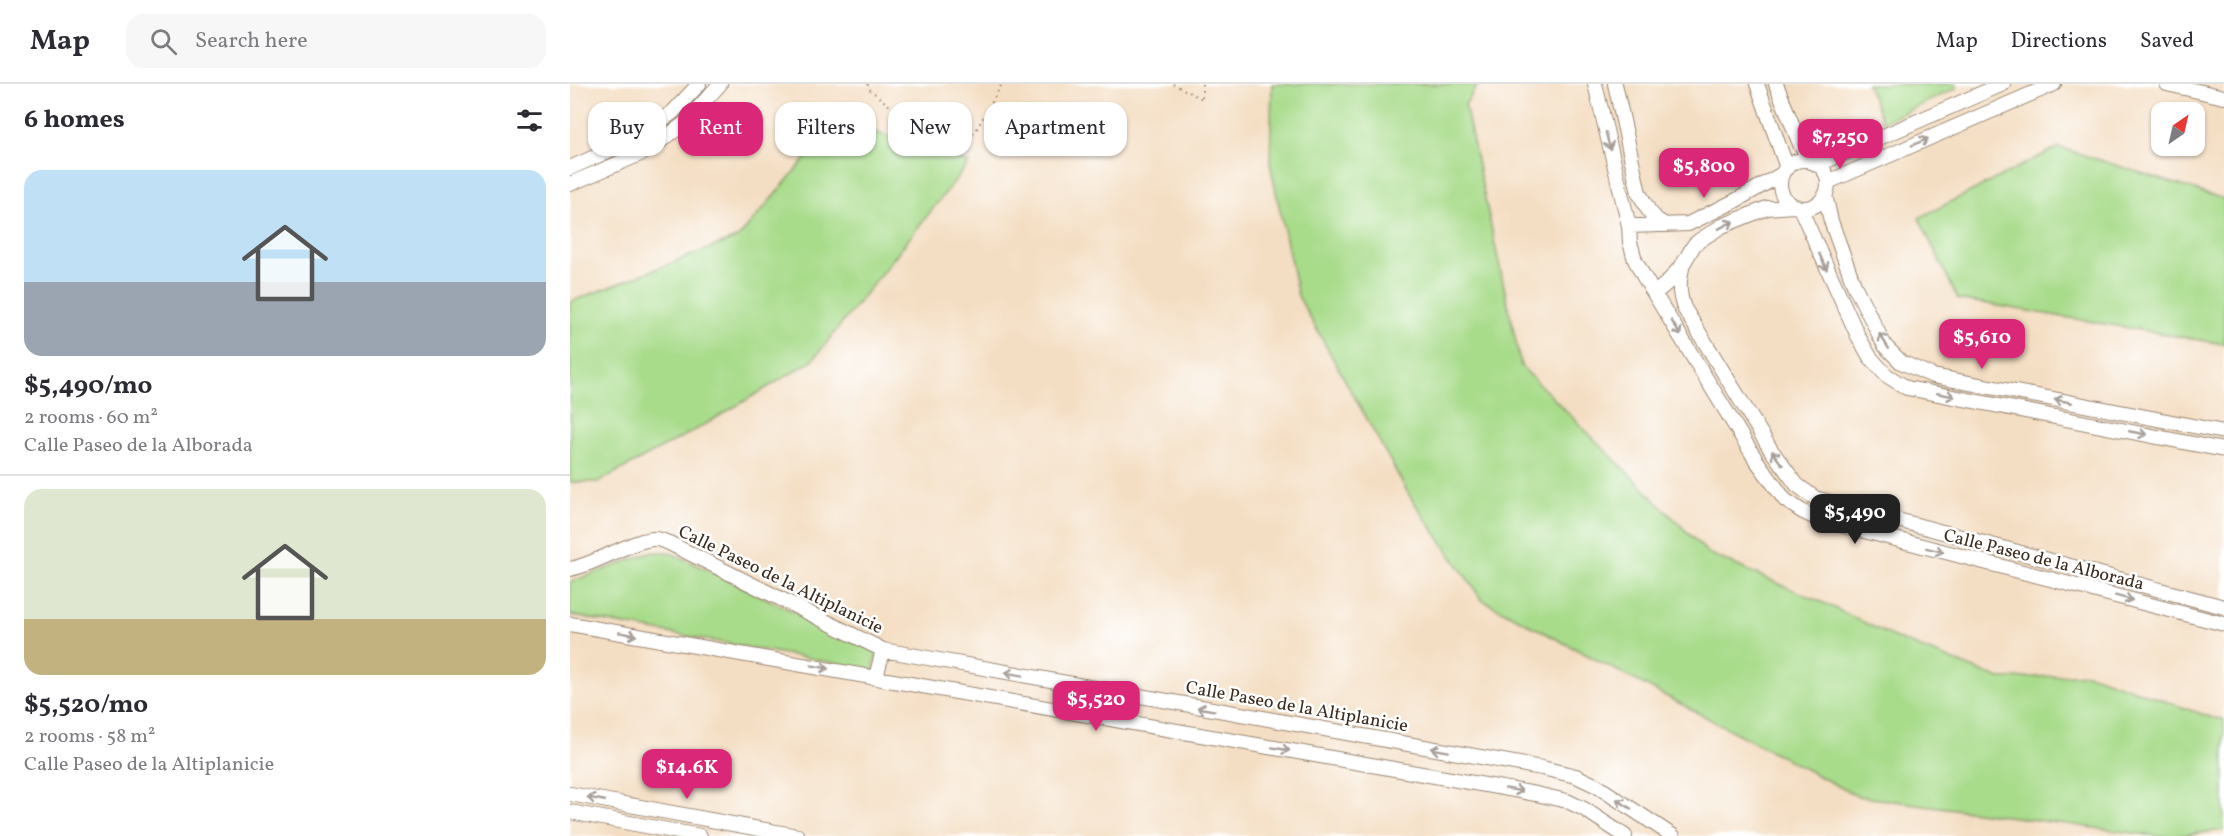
<!DOCTYPE html>
<html lang="en">
<head>
<meta charset="utf-8">
<style>
  body { margin:0; font-family:Vollkorn,serif; background:#f7f7f7; color:#2b2b33; height:100vh; display:flex; flex-direction:column; font-size:22px; white-space:nowrap }
  * { box-sizing:border-box; margin:0 }
  p { font-size:20px; color:#7c7c81 }
  .icon { flex:none; width:33px; height:33px; fill:none; stroke:currentColor; stroke-width:2; stroke-linecap:round; stroke-linejoin:round }
  .map { position:relative; flex:1; overflow:hidden }
  .panel { display:flex; flex-direction:column; background:#fff; width:570px }
  .panel>* { flex:none }
  .top-card { position:absolute; left:18px; top:18px; width:570px; height:54px; display:flex; gap:12px }
  .needle { width:39px; rotate:34deg }
  .controls { position:absolute; left:1581px; top:18px; display:grid; gap:12px }
  .controls a { display:grid; place-items:center; width:54px; height:54px; border-radius:12px; background:#fff; box-shadow:0 2px 4px #0004; font-size:30px }
  .price { position:absolute; translate:-50% -51px; padding:0 14px; border-radius:12px; background:#db2777; color:#fff; font-size:20px; line-height:39px; filter:drop-shadow(0 2px 3px #0008) }
  .price::after { content:''; position:absolute; left:50%; top:36px; width:18px; height:14px; margin-left:-9px; background:inherit; clip-path:polygon(0 0,100% 0,50% 100%) }
  .price.current { background:#222; color:#fff }
  ul { padding:0; list-style:none }
  li { display:grid; align-content:center; gap:12px; height:318px; padding:0 24px }
  li+li { border-top:2px solid #e1e1e2 }
  li span { display:grid; place-items:center; height:186px; border-radius:18px; color:#555 }
  li>.icon { margin-inline-start:auto }
  span .icon { width:108px; height:108px; fill:#fffc; stroke-width:1 }
  li b { font-size:26px }
  h2 { display:flex; justify-content:space-between; align-items:center; height:72px; padding:0 24px; font-size:26px }
  .chip { padding:0 21px; border-radius:18px; background:#fff; box-shadow:0 2px 4px #0004; font-size:21px; line-height:54px }
  .chip.current { background:#db2777; color:#fff }
  header { display:flex; align-items:center; gap:36px; box-sizing:border-box; height:84px; padding:0 30px; background:#fff; border-bottom:2px solid #e1e1e2 }
  header strong { font-size:28px }
  nav { display:flex; gap:33px; margin-inline-start:auto; font-size:21px }
  .search { width:420px; height:54px; background:#f7f7f7; display:flex; align-items:center; gap:15px; box-sizing:border-box; padding:0 21px; border-radius:18px; color:#7c7c81; font-size:22px }
  main { display:flex; flex:1; min-height:0 }
  .map>svg:first-child { display:block }
  .green { fill:#a8db8a; stroke:#728254; stroke-width:1.5 }
  .lines { fill:none; stroke-linecap:round; stroke-linejoin:round }
  .minor-casing { stroke:#988470; stroke-width:16 }
  .path { stroke:#988470; stroke-width:2; stroke-dasharray:1.5 4.5; stroke-linecap:butt }
  .minor { stroke:#fff; stroke-width:14 }
  .oneway { stroke:#a79f9a }
  .labels { text-anchor:middle; stroke-width:5; stroke-linejoin:round; paint-order:stroke }
  .street-label { font-size:18px; fill:#3b2a1e; stroke:#fff }
</style>
</head>
<body>
<header>
<strong>Map</strong>
<div class="search"><svg class="icon" aria-label="search" viewBox="0 0 24 24"><circle cx="10" cy="10" r="6"/><path d="M15 15l6 6"/></svg>Search here</div>
<nav><a>Map</a><a>Directions</a><a>Saved</a></nav>
</header>
<main>
<section class="panel">
<h2>6 homes<svg class="icon" aria-label="filters" viewBox="0 0 24 24"><path d="M4 7h16M4 17h16"/><circle cx="9" cy="7" r="2"/><circle cx="15" cy="17" r="2"/></svg></h2>
<ul>
<li><span style="background:linear-gradient(#bfe0f5 60%,#9aa5b1 0)"><svg class="icon" aria-label="home" viewBox="0 0 24 24"><path d="M3 11l9-7 9 7M6 9v11h12V9"/></svg></span><div><b>$5,490/mo</b><p>2 rooms · 60 m²</p><p>Calle Paseo de la Alborada</p></div></li>
<li><span style="background:linear-gradient(#dfe7d0 70%,#c2b280 0)"><svg class="icon" aria-label="home" viewBox="0 0 24 24"><path d="M3 11l9-7 9 7M6 9v11h12V9"/></svg></span><div><b>$5,520/mo</b><p>2 rooms · 58 m²</p><p>Calle Paseo de la Altiplanicie</p></div></li>
</ul>
</section>
<div class="map">
<svg width="1654" height="752" viewBox="0 0 1654 752">
  <rect width="100%" height="100%" fill="#fff"/>
  <filter id="ink" filterUnits="userSpaceOnUse"><feTurbulence type="fractalNoise" baseFrequency=".0167" numOctaves="2"/><feDisplacementMap in="SourceGraphic" scale="12" xChannelSelector="R" yChannelSelector="G"/><feConvolveMatrix kernelMatrix="1 2 1 2 8 2 1 2 1" color-interpolation-filters="sRGB"/></filter>
  <filter id="wash" filterUnits="userSpaceOnUse"><feTurbulence type="fractalNoise" baseFrequency=".008" numOctaves="4" result="noise"/><feDisplacementMap in="SourceGraphic" scale="24" xChannelSelector="R" yChannelSelector="G"/><feGaussianBlur stdDeviation="1.35" result="paint"/><feColorMatrix in="noise" values="0 0 0 0 0 0 0 0 0 0 0 0 0 0 0 0 0 1.4 0 .05"/><feComposite in="paint" operator="in"/></filter>
  <g filter="url(#wash)">
    <rect width="100%" height="100%" fill="#f4dec3"/>
    <path class="green" d="M702,0H908L895,21L951,282L1138,469L1258,521L1328,555L1430,595L1519,590L1643,634L1654,635V746L1605,752H1586L1287,712L912,516L841,414L728,212L700,79Z
      M1297,0H1387V4L1313,38Z
      M263,42L308,49L399,79L242,277L129,344L28,398H0V218L169,153Z
      M1488,63L1654,115V260L1388,215L1349,134Z
      M82,468H97L108,472L307,568L303,586L0,531V498Z"/>
  </g>
  <g filter="url(#ink)">
    <g class="lines">
      <defs>
        <path id="minor" d="M1025,0L1059,142L1060,158L1065,176L1074,193L1186,376L1215,416L1233,428L1248,435L1654,540
          M1045,0L1069,109L1079,127L1087,136L1096,141
          M1187,0L1217,84
          M1206,0L1230,60L1241,78
          M1597,0L1654,13
          M1210 100a24 24 0 1 1 48 0a24 24 0 1 1-48 0Z
          M1247,81L1433,0
          M0,84L67,54L103,28L129,0
          M1258,98L1484,0
          M0,100L75,68L114,40L150,0
          M1255,111L1261,137L1284,201L1315,262L1331,278L1363,292L1654,348
          M1230,124L1288,252L1300,273L1316,291L1337,304L1654,366
          M1059,142L1118,140L1163,118L1212,90
          M1113,180C1109,196 1108,208 1114,224L1201,366L1227,401L1245,414L1654,523
          M1085,209L1097,199L1113,180L1124,161L1130,156L1152,142L1197,124L1223,122
          M0,485C25,481 67,453 86,455C90,455 95,458 99,459L313,566L972,684L1006,692L1027,702L1103,752
          M0,540L966,710L997,717L1014,725L1055,752
          M306,593L313,566
          M0,710L228,752
          M0,728L130,752"/>
      </defs>
      <use href="#minor" class="minor-casing"/>
      <path class="path" d="M298,0V4L350,47L370,56L388,61L401,55L432,0
        M603,0L632,15
        M632,0V15"/>
      <use href="#minor" class="minor"/>
    </g>
    <defs><path id="oneway-shaft" d="M-6 0H5M1.5-3L5.5 0L1.5 3" fill="none" stroke-width="1.6" stroke-linecap="round" stroke-linejoin="round" transform="scale(1.5)"/></defs>
    <g class="oneway">
      <use href="#oneway-shaft" transform="translate(1038 57) rotate(76)"/>
      <use href="#oneway-shaft" transform="translate(1350 58) rotate(-23)"/>
      <use href="#oneway-shaft" transform="translate(1156 141) rotate(-27)"/>
      <use href="#oneway-shaft" transform="translate(1253 178) rotate(65)"/>
      <use href="#oneway-shaft" transform="translate(1106 244) rotate(59)"/>
      <use href="#oneway-shaft" transform="translate(1314 257) rotate(-122)"/>
      <use href="#oneway-shaft" transform="translate(1376 311) rotate(11)"/>
      <use href="#oneway-shaft" transform="translate(1493 317) rotate(-169)"/>
      <use href="#oneway-shaft" transform="translate(1568 349) rotate(11)"/>
      <use href="#oneway-shaft" transform="translate(1207 374) rotate(-127)"/>
      <use href="#oneway-shaft" transform="translate(1365 466) rotate(14)"/>
      <use href="#oneway-shaft" transform="translate(1554 514) rotate(15)"/>
      <use href="#oneway-shaft" transform="translate(58 550) rotate(10)"/>
      <use href="#oneway-shaft" transform="translate(250 583) rotate(10)"/>
      <use href="#oneway-shaft" transform="translate(444 590) rotate(-170)"/>
      <use href="#oneway-shaft" transform="translate(636 625) rotate(-170)"/>
      <use href="#oneway-shaft" transform="translate(711 665) rotate(10)"/>
      <use href="#oneway-shaft" transform="translate(870 666) rotate(-170)"/>
      <use href="#oneway-shaft" transform="translate(944 706) rotate(10)"/>
      <use href="#oneway-shaft" transform="translate(26 715) rotate(-169)"/>
      <use href="#oneway-shaft" transform="translate(1054 720) rotate(-147)"/>
    </g>
  </g>
  <g class="labels">
    <g class="street-label">
      <text transform="translate(1474 475) rotate(14)" y="6">Calle Paseo de la Alborada</text>
      <text transform="translate(211 495) rotate(26)" y="6">Calle Paseo de la Altiplanicie</text>
      <text transform="translate(727 622) rotate(10)" y="6">Calle Paseo de la Altiplanicie</text>
    </g>
  </g>
</svg>
<div class="controls">
<a><svg class="needle" viewBox="-14 -14 28 28"><path d="M0-13l5 13h-10z" fill="#e53935"/><path d="M0 13l5-13h-10z" fill="#7c7c81"/></svg></a>
</div>
<b class="price" style="left:1270px;top:86px">$7,250</b>
<b class="price" style="left:1134px;top:115px">$5,800</b>
<b class="price" style="left:1412px;top:286px">$5,610</b>
<b class="price current" style="left:1285px;top:461px">$5,490</b>
<b class="price" style="left:526px;top:648px">$5,520</b>
<b class="price" style="left:117px;top:716px">$14.6K</b>
<div class="top-card">
<a class="chip">Buy</a>
<a class="chip current">Rent</a>
<a class="chip">Filters</a>
<a class="chip">New</a>
<a class="chip">Apartment</a>
</div>
</div>
</main>
</body>
</html>
